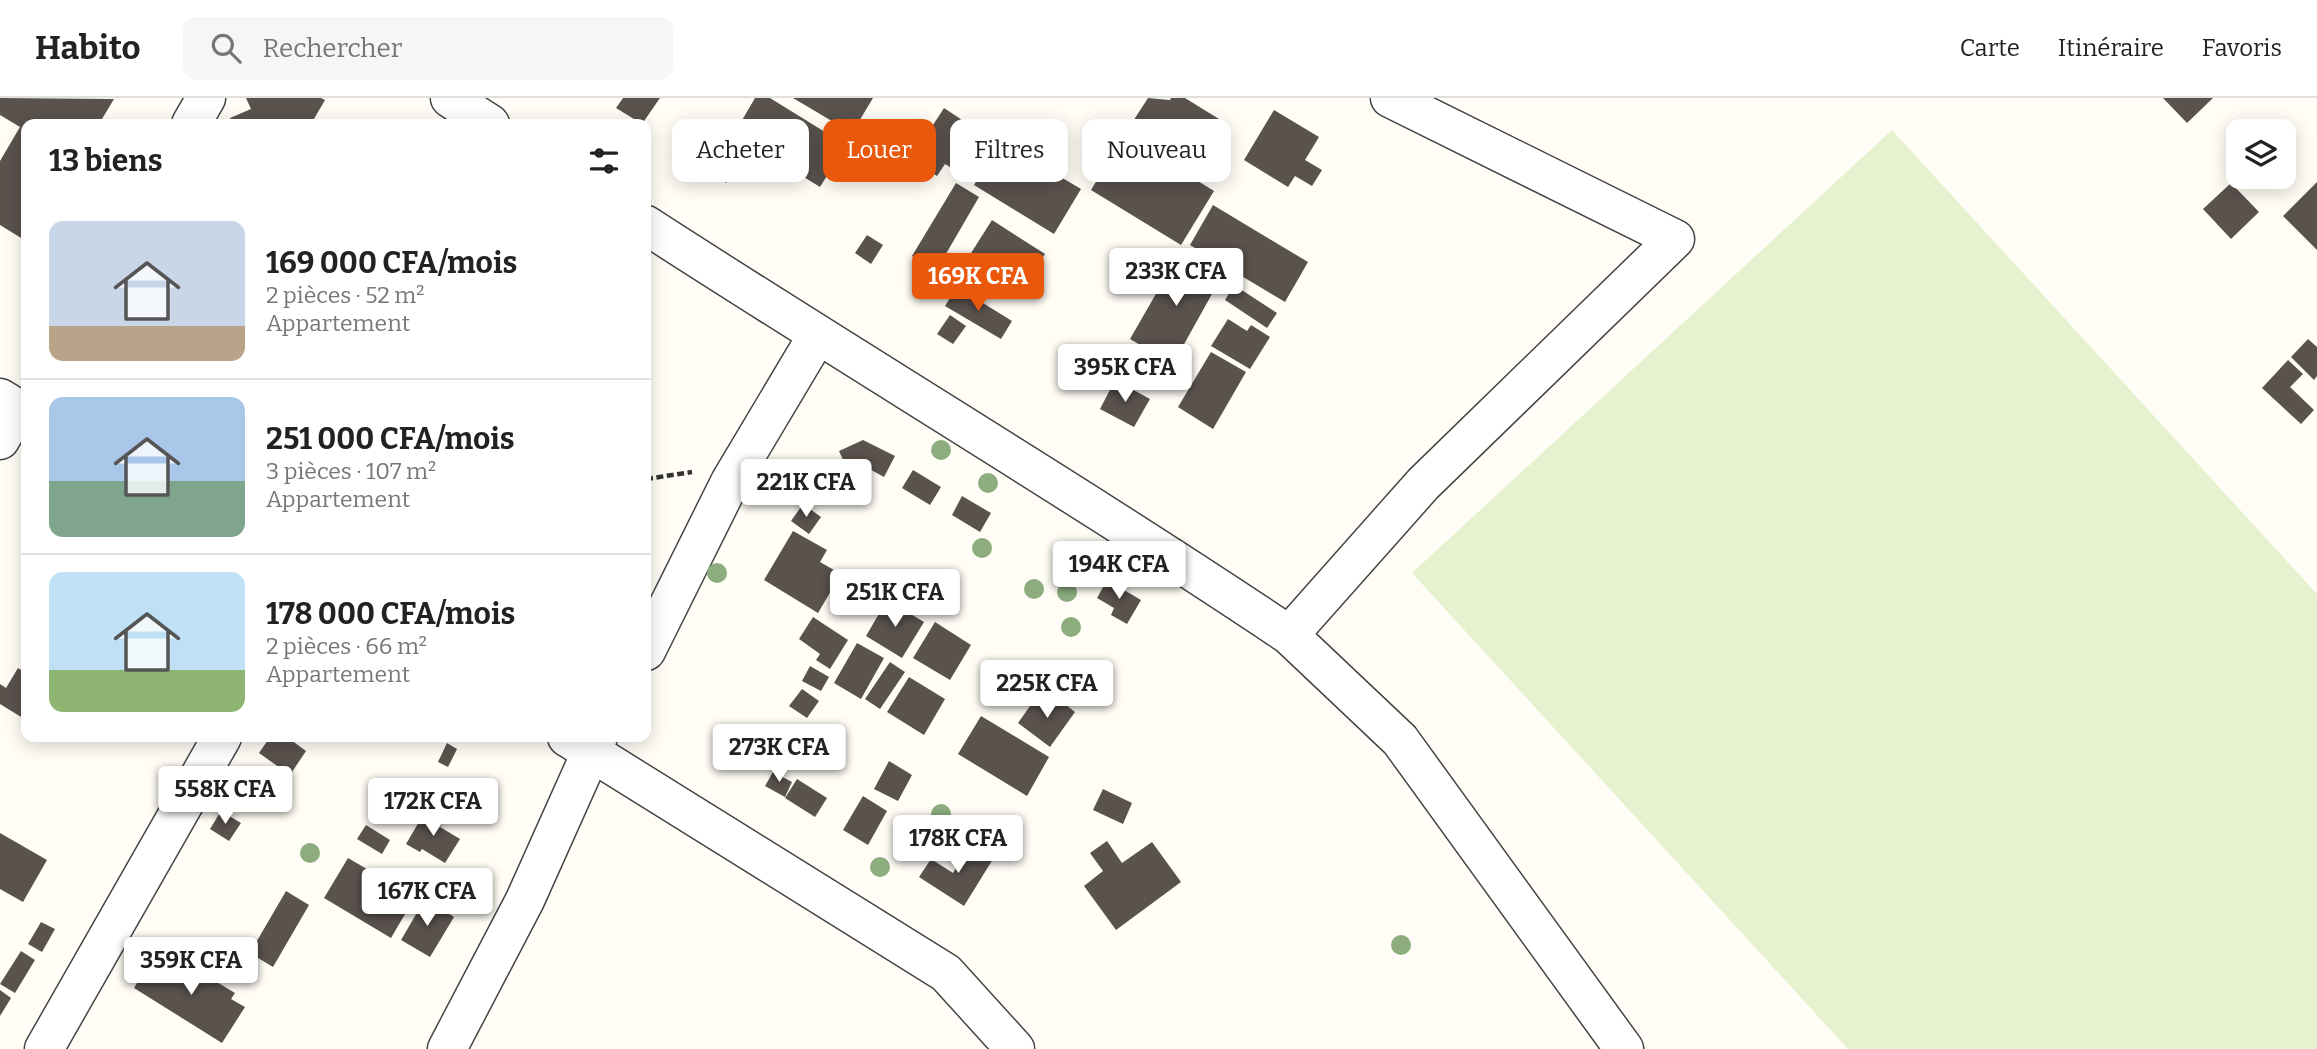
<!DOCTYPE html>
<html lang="fr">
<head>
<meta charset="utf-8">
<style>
  body { margin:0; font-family:Bitter,serif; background:#f6f6f6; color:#222; height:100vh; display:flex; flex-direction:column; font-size:26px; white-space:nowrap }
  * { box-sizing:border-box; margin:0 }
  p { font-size:23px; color:#767676 }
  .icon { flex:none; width:38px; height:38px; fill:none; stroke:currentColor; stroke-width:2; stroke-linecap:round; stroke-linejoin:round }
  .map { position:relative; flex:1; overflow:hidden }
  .details { position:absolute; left:21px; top:21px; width:630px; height:623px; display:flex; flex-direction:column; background:#fff; border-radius:14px; box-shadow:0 4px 18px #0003 }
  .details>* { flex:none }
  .guide { position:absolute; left:672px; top:21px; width:665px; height:63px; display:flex; gap:14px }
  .fabs { position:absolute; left:2226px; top:21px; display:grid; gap:14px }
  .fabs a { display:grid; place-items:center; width:70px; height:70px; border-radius:14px; background:#fff; box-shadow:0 4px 18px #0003; font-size:35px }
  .price { position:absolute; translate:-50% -60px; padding:0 16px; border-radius:7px; background:#fff; color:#222; font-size:23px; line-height:46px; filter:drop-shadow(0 2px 4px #0008) }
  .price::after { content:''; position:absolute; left:50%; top:42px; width:21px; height:16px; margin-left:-10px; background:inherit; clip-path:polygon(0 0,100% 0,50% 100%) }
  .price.current { background:#ea580c; color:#fff }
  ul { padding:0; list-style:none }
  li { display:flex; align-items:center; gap:21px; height:175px; padding:0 28px }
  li+li { border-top:2px solid #e0e0e0 }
  li span { display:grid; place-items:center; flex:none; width:196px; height:140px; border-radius:14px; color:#555 }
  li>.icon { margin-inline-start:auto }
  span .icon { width:84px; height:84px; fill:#fffc; stroke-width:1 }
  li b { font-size:30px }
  h2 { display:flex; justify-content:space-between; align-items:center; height:84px; padding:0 28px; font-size:30px }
  .tag { padding:0 24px; border-radius:14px; background:#fff; box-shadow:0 4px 18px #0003; font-size:24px; line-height:63px }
  .tag.current { background:#ea580c; color:#fff }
  header { display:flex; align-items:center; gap:42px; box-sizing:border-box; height:98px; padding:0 35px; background:#fff; border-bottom:2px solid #e0e0e0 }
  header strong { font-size:33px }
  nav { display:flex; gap:38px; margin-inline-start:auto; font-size:24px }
  .search { width:490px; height:63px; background:#f6f6f6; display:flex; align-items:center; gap:18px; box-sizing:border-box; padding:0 24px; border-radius:14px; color:#767676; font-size:26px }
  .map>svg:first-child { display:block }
  .pitch { fill:#e6f2cf }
  .building { fill:#5a524d }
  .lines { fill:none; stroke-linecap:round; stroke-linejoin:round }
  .minor-casing { stroke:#444; stroke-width:41 }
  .path { stroke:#333; stroke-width:4.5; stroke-dasharray:7 3.5; stroke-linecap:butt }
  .minor { stroke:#fff; stroke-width:38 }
  .tree { fill:#8dad7f }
</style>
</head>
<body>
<header>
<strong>Habito</strong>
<div class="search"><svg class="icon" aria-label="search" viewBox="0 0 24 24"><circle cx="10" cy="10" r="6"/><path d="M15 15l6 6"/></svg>Rechercher</div>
<nav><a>Carte</a><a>Itinéraire</a><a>Favoris</a></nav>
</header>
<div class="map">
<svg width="2317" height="951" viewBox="0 0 2317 951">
  <rect width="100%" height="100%" fill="#fffdf5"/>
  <path class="pitch" d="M1892,32L2317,496V951H1848L1412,475Z"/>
  <path class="building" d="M0,0L114,1L99,26H26V143L0,127V63L20,29L0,17Z
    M246,0H321L325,2L311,26H278L271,22L263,26H233L230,20L251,11Z
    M623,0H660L642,26L616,10Z
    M755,0H770L846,47L820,89L734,36Z
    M793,0H873L852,35Z
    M1148,0L1170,2L1171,0H1185L1219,21L1215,28L1229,37L1204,78L1128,31Z
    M2163,0H2213L2187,25Z
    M944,10L985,37L987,34L1021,55L1036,32L1068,53L1054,75L1081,91L1054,136L974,87L985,69L972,60L962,76L945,66L937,78L911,61Z
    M1274,12L1319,39L1305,62L1322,72L1312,88L1295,78L1288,89L1244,62Z
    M1124,37L1214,93L1181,147L1091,92Z
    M722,55L738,66L726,85L710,73Z
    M2317,84V152L2283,118Z
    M956,85L979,99L936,173L912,158Z
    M2231,85L2259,114L2231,141L2203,111Z
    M1213,107L1308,164L1285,204L1190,147Z
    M992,122L1045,156L1018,197L966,163Z
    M867,137L883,147L871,166L855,155Z
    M1180,154L1222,178L1173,266L1130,241Z
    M1234,187L1277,215L1267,230L1225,202Z
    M957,189L1012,223L1001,241L945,208Z
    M950,217L966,228L953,246L937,236Z
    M1228,221L1247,233L1251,227L1270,239L1250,271L1211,248Z
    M2308,241L2317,249V278L2314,282L2291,259Z
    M1129,252L1150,263L1139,284L1118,273Z
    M1211,254L1246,274L1213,331L1178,309Z
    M2288,262L2303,276L2290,289L2314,312L2301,326L2262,290Z
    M1115,282L1150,301L1134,329L1100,311Z
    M863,342L895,358L884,379L866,369L850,377L839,353Z
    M913,372L941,389L930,407L902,390Z
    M962,398L991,415L980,434L952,417Z
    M803,406L821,419L809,436L791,423Z
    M793,433L827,452L820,464L841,476L818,515L764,482Z
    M1107,482L1141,502L1127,526L1111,517L1114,510L1097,500Z
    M887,502L924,524L902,560L866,538Z
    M813,519L848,542L830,571L816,562L820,556L799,541Z
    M935,524L971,547L950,582L913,560Z
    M857,545L884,560L861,601L834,585Z
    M890,564L905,574L880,611L865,601Z
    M810,568L829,579L821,593L802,583Z
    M18,570L26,575V622L0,606V586L6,590Z
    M909,579L945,601L924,637L887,614Z
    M802,591L819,603L807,620L789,608Z
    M1057,600L1075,614L1050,649L1018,625L1035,601L1049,611Z
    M981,618L1049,659L1027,698L958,656Z
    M270,639H287L306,653L290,677L259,655Z
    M447,645L457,651L448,669L438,664Z
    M889,663L912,677L898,703L874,691Z
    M773,674L792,684L785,699L765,688Z
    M797,681L827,700L815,719L785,700Z
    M1103,691L1132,705L1123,726L1093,712Z
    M863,698L887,713L868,747L843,732Z
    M426,712L444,723L440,729L460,741L445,765L422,751L420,754L406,746Z
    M221,713L241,725L229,743L210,731Z
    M366,727L390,742L382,756L357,741Z
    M0,735L47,762L23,804L0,791Z
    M1107,743L1122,765L1152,744L1181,784L1116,832L1084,788L1103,773L1090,755Z
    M970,747L993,761L964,808L919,779L931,761L953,775Z
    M348,760L415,799L391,840L324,800Z
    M286,793L309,807L273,869L250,855Z
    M425,801L454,819L430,859L401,842Z
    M41,824L55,831L42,854L28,846Z
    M21,853L35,862L15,895L0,886Z
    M155,855L173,866L177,859L188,866L184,873L201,884L205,877L235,895L231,901L245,909L222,945L134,890Z
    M0,892L11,900L0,918Z"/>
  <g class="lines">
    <defs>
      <path id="minor" d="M450,0L490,26
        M191,26L206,0
        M646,127C859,265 1077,395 1289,537L1423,386L1675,141L1390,0
        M0,300L18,311L0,342
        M1289,537L1400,642L1624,951
        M646,553L730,384L817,238
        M567,639L946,875L1015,951
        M44,951L222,639
        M447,951L525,802L598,639"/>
    </defs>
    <use href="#minor" class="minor-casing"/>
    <path class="path" d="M646,381L692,374"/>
    <use href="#minor" class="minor"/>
  </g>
  <g class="tree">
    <circle cx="941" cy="352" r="10"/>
    <circle cx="988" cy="385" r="10"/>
    <circle cx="982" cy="450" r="10"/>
    <circle cx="717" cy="475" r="10"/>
    <circle cx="943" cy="485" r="10"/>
    <circle cx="1034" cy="491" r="10"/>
    <circle cx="1067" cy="494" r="10"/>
    <circle cx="1071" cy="529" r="10"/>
    <circle cx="1070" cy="585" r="10"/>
    <circle cx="834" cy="649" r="10"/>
    <circle cx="941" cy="716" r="10"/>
    <circle cx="310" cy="755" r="10"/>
    <circle cx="880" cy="769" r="10"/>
    <circle cx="1401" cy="847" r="10"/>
  </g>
</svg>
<div class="fabs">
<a><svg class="icon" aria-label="layers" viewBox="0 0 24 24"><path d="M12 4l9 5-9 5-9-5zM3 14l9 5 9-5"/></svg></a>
</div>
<b class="price" style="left:1176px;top:210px">233K CFA</b>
<b class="price current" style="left:978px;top:215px">169K CFA</b>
<b class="price" style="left:1125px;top:306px">395K CFA</b>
<b class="price" style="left:806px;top:421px">221K CFA</b>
<b class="price" style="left:1119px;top:503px">194K CFA</b>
<b class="price" style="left:895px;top:531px">251K CFA</b>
<b class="price" style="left:1047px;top:622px">225K CFA</b>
<b class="price" style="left:779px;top:686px">273K CFA</b>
<b class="price" style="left:225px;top:728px">558K CFA</b>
<b class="price" style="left:433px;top:740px">172K CFA</b>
<b class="price" style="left:958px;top:777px">178K CFA</b>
<b class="price" style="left:427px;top:830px">167K CFA</b>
<b class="price" style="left:191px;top:899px">359K CFA</b>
<div class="guide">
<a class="tag">Acheter</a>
<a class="tag current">Louer</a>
<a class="tag">Filtres</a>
<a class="tag">Nouveau</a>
</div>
<section class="details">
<h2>13 biens<svg class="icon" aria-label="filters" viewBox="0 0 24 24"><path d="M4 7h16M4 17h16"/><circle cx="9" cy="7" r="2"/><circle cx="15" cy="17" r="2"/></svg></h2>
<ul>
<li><span style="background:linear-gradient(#c9d6e8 75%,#b9a48a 0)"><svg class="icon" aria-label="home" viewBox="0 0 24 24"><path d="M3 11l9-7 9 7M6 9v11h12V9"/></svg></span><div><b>169 000 CFA/mois</b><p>2 pièces · 52 m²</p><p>Appartement</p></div></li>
<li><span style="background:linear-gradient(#a9c7e8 60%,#7fa58c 0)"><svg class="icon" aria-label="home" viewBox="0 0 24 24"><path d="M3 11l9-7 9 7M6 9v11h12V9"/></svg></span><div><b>251 000 CFA/mois</b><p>3 pièces · 107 m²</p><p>Appartement</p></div></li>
<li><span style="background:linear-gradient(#bfe0f5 70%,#8fb573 0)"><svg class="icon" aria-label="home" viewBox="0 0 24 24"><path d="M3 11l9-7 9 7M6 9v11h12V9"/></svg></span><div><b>178 000 CFA/mois</b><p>2 pièces · 66 m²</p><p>Appartement</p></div></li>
</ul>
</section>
</div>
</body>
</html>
